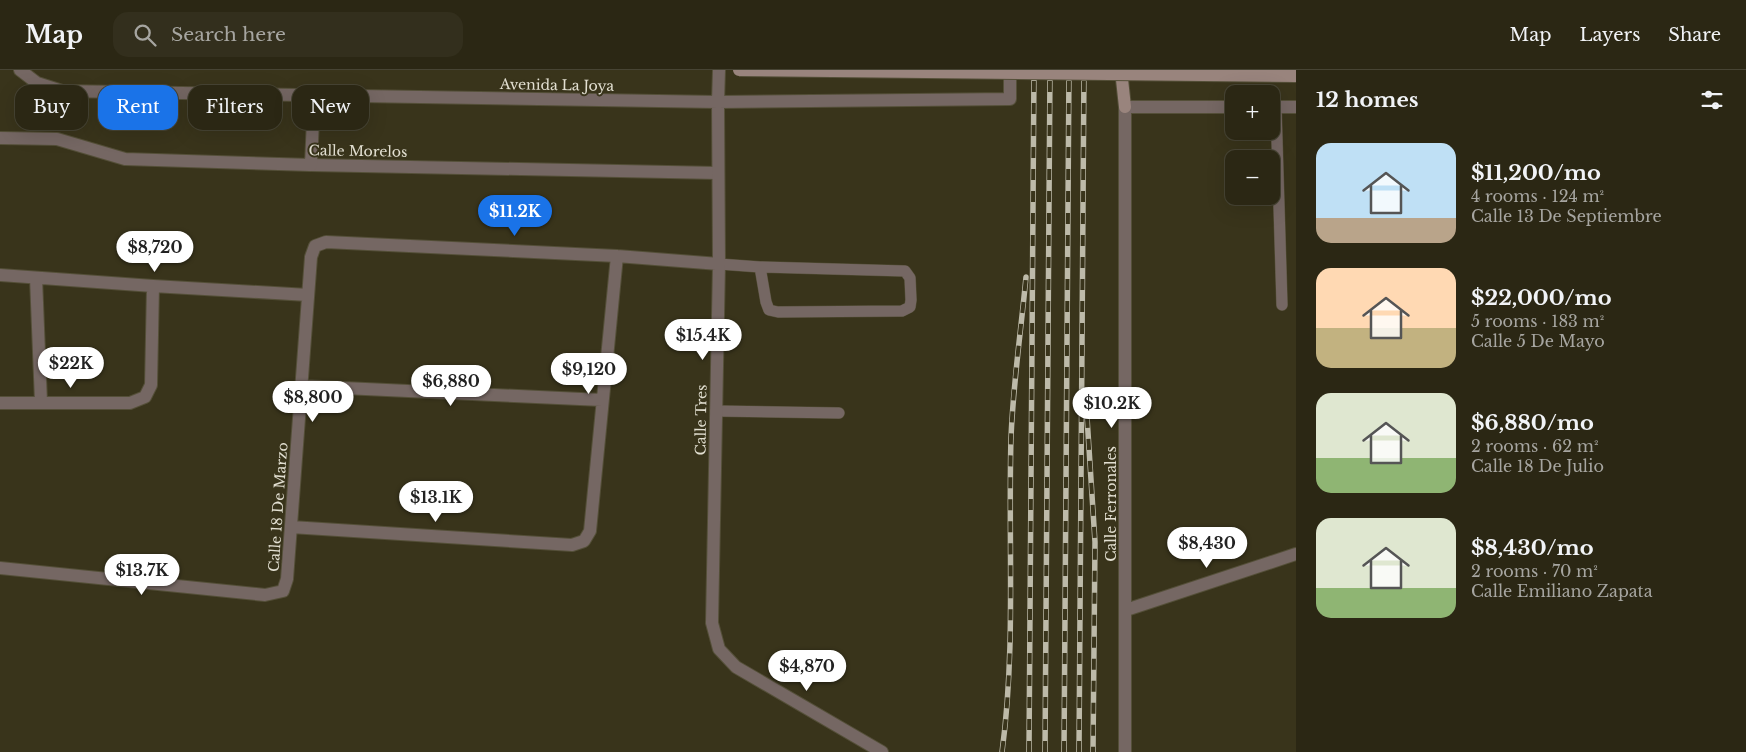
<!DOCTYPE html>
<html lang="en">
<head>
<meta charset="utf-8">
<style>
  body { margin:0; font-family:"Libre Baskerville",serif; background:#332f1d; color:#f1f3f6; height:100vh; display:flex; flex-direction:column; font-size:19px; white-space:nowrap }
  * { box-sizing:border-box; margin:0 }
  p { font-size:16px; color:#a6a5a0 }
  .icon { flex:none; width:28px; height:28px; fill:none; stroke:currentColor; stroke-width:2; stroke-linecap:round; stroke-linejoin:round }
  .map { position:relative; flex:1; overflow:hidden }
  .side { display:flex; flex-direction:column; background:#2b2714; width:450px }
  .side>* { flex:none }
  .guide { position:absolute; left:15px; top:15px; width:475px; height:45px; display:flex; gap:10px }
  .controls { position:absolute; left:1225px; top:15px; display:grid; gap:10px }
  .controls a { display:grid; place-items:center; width:55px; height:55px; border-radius:10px; background:#2b2714; box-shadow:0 5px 20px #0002,0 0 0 1px #474434; font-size:25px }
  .price { position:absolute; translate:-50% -42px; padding:0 11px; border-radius:18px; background:#fff; color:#222; font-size:16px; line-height:32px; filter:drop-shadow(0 1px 2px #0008) }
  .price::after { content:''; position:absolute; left:50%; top:30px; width:15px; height:11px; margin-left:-8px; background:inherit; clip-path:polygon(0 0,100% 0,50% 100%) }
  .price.on { background:#1a73e8; color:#fff }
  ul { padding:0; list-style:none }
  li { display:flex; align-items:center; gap:15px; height:125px; padding:0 20px }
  li span { display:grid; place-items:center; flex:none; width:140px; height:100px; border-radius:15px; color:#555 }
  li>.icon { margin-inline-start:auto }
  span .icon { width:60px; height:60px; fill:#fffc; stroke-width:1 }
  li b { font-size:21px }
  h2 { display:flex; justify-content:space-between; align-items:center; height:60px; padding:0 20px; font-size:21px }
  .pill { padding:0 18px; border-radius:15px; background:#2b2714; box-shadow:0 5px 20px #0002,0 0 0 1px #474434; font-size:18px; line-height:45px }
  .pill.on { background:#1a73e8; color:#fff }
  header { display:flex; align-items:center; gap:30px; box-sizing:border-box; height:70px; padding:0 25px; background:#2b2714; border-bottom:1px solid #474434 }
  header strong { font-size:24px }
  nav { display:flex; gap:28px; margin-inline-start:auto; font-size:18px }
  .search { width:350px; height:45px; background:#332f1d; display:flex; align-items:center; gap:12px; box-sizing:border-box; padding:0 18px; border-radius:15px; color:#a6a5a0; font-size:19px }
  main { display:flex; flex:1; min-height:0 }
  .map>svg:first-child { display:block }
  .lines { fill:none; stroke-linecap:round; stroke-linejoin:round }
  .service-casing { stroke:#544f38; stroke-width:12 }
  .pedestrian-casing { stroke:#544f38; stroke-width:14 }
  .minor-casing { stroke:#544f38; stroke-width:14 }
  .tertiary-casing { stroke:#544f38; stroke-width:14 }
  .secondary-casing { stroke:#544f38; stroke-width:14 }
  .service { stroke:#756763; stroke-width:11 }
  .pedestrian { stroke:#756763; stroke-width:12 }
  .minor { stroke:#756763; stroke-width:12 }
  .tertiary { stroke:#756763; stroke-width:12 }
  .secondary { stroke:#99847d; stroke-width:12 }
  .rail-casing { stroke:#bdbaa9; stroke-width:5.5 }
  .rail { stroke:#39341b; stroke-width:4; stroke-dasharray:11; stroke-linecap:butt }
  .secondary-bridge-casing { stroke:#544f38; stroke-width:14; stroke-linecap:butt }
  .secondary-bridge { stroke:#99847d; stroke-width:12 }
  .labels { text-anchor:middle; stroke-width:4; stroke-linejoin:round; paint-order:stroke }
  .street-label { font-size:14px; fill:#e2dfd1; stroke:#39341b }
</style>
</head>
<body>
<header>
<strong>Map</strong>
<div class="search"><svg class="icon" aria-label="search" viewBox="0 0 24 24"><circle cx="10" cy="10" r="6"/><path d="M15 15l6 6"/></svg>Search here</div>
<nav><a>Map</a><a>Layers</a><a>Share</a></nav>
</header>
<main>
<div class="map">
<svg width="1296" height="682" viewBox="0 0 1296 682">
  <rect width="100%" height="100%" fill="#39341b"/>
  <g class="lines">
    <defs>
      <path id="service" d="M1276,37L1282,235
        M719,194L760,197L905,201L910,208L911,230L910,237L902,241L778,242L769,240L766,232L760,197
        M716,341L839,343"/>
      <path id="pedestrian" d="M311,95L718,103"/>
      <path id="minor" d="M20,0L37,13L62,21L718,32L1010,29V0
        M719,0L718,32L719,194L712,553L719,579L736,597L882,682
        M0,68L57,69L125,89L311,95L314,26
        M0,205L153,216L308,225
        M36,208L41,332
        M301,316L602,330
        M0,333H130L145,327L151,315L153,216
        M291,457L572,475L584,471L590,461L617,186
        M0,498L265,525L283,521L287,509L311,187L315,176L326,172L617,186L719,194
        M1126,540L1296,484
        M1125,682V37"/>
      <path id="tertiary" d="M1125,37H1234
        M1271,37H1296"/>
      <path id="secondary" d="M1121,0L1125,37"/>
    </defs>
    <use href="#service" class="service-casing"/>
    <use href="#pedestrian" class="pedestrian-casing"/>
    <use href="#minor" class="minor-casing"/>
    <use href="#tertiary" class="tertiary-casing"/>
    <use href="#secondary" class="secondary-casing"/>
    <use href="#service" class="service"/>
    <use href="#pedestrian" class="pedestrian"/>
    <use href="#minor" class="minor"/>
    <use href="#tertiary" class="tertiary"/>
    <use href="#secondary" class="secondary"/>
    <defs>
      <path id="rail" d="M1087,347L1095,472L1093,682
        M1002,682C1016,578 1008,473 1011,368C1013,314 1021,261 1026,207
        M1029,682L1034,0
        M1045,682L1050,0
        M1064,682L1069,0
        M1079,682L1084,0"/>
    </defs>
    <use href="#rail" class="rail-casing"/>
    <use href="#rail" class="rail"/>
    <defs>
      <path id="secondary-bridge" d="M739,0L1296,6"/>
    </defs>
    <use href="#secondary-bridge" class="secondary-bridge-casing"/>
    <use href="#secondary-bridge" class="secondary-bridge"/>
  </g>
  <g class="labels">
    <g class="street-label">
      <text transform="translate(557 15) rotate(1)" y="5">Avenida La Joya</text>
      <text transform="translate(358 81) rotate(1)" y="5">Calle Morelos</text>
      <text transform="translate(701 350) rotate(-89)" y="5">Calle Tres</text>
      <text transform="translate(1111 434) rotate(-90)" y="5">Calle Ferronales</text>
      <text transform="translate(278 437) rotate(-86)" y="5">Calle 18 De Marzo</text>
    </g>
  </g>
</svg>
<div class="controls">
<a>+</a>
<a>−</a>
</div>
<b class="price on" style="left:515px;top:167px">$11.2K</b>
<b class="price" style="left:155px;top:203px">$8,720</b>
<b class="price" style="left:703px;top:291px">$15.4K</b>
<b class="price" style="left:71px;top:319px">$22K</b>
<b class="price" style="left:589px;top:325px">$9,120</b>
<b class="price" style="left:451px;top:337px">$6,880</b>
<b class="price" style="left:313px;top:353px">$8,800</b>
<b class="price" style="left:1112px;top:359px">$10.2K</b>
<b class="price" style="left:436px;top:453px">$13.1K</b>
<b class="price" style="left:1207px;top:499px">$8,430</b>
<b class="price" style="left:142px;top:526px">$13.7K</b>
<b class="price" style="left:807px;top:622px">$4,870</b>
<div class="guide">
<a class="pill">Buy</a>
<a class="pill on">Rent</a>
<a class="pill">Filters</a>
<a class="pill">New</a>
</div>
</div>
<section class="side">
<h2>12 homes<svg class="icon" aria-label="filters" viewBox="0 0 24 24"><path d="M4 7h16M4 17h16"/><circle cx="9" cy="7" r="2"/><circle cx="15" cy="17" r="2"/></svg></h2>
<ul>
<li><span style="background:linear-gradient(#bfe0f5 75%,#b9a48a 0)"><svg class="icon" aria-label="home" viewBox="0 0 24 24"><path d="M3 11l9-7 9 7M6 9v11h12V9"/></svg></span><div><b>$11,200/mo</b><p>4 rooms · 124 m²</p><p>Calle 13 De Septiembre</p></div></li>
<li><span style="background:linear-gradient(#ffd9b3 60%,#c2b280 0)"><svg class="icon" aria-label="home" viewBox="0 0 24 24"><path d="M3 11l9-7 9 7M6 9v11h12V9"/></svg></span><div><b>$22,000/mo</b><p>5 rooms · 183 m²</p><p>Calle 5 De Mayo</p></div></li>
<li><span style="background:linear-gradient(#dfe7d0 65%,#8fb573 0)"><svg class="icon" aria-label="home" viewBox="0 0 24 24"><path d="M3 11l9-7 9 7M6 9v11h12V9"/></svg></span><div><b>$6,880/mo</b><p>2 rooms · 62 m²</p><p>Calle 18 De Julio</p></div></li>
<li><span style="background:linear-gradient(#dfe7d0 70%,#8fb573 0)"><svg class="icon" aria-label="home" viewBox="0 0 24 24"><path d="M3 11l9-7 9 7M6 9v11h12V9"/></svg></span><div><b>$8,430/mo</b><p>2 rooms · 70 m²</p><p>Calle Emiliano Zapata</p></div></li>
</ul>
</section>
</main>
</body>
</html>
